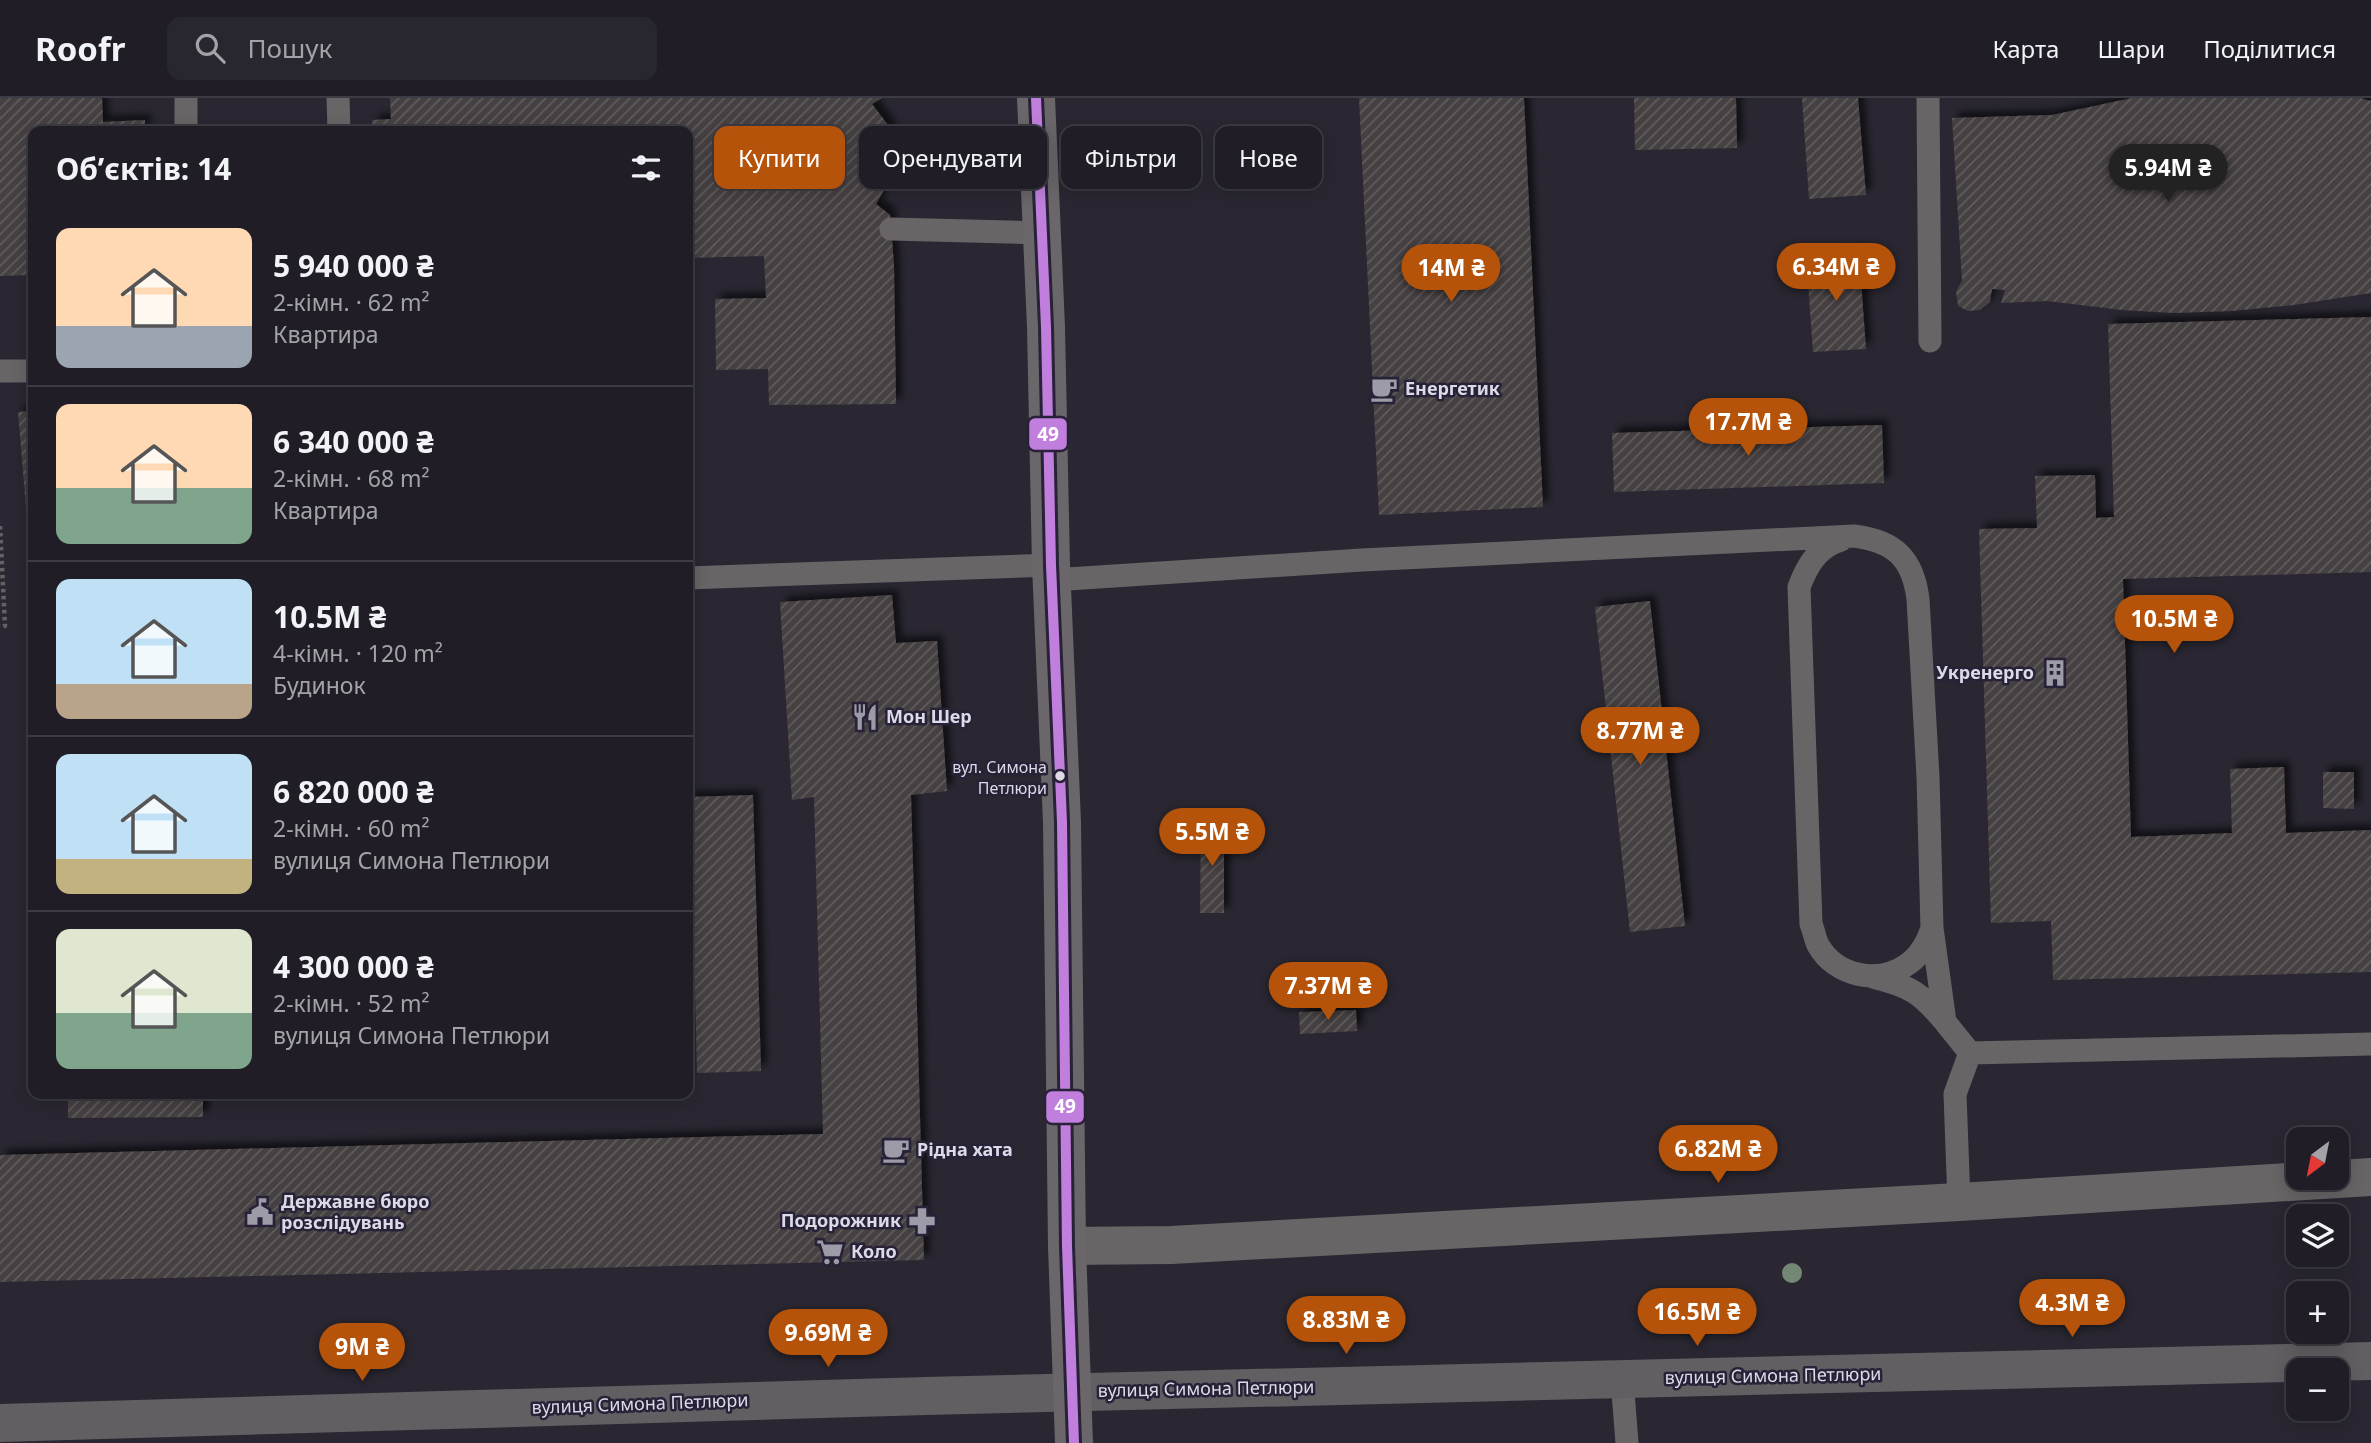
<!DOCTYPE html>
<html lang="uk">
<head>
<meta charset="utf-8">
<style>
  body { margin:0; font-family:"Noto Sans",sans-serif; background:#28262e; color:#f1f3f6; height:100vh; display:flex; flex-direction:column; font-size:26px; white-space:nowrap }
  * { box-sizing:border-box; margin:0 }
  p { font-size:23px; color:#a2a2a7 }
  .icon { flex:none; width:38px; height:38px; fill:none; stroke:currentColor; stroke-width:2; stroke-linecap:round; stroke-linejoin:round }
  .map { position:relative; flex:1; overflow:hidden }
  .drawer { position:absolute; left:28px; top:28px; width:665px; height:973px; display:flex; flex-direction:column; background:#201d26; border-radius:14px; box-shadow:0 4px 18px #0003,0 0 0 2px #3d3b43 }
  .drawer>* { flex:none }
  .banner { position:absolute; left:714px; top:28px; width:665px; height:63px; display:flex; gap:14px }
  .needle { width:46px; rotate:212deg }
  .fabs { position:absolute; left:2286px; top:1029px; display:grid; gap:14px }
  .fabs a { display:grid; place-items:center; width:63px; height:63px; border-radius:14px; background:#201d26; box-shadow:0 4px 18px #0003,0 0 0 2px #3d3b43; font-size:35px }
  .price { position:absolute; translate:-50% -60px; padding:0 16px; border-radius:24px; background:#b45309; color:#fff; font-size:23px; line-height:46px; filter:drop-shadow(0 2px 4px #0008) }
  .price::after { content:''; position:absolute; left:50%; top:42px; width:21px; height:16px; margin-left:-10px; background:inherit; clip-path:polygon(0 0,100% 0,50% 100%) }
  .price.active { background:#222; color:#fff }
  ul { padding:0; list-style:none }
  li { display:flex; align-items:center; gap:21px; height:175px; padding:0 28px }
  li+li { border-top:2px solid #3d3b43 }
  li span { display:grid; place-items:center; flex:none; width:196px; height:140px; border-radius:14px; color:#555 }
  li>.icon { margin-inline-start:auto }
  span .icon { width:84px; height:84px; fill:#fffc; stroke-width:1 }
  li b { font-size:30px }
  h2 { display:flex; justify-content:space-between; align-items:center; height:84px; padding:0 28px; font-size:30px }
  .chip { padding:0 24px; border-radius:14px; background:#201d26; box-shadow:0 4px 18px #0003,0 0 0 2px #3d3b43; font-size:24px; line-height:63px }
  .chip.active { background:#b45309; color:#fff }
  header { display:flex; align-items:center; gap:42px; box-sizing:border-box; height:98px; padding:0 35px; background:#201d26; border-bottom:2px solid #3d3b43 }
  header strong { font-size:33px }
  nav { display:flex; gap:38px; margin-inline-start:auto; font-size:24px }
  .search { width:490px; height:63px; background:#28262e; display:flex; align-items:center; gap:18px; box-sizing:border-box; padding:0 24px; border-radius:14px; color:#a2a2a7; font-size:26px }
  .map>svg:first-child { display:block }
  .building { fill:url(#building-hatch); filter:url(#shadow) }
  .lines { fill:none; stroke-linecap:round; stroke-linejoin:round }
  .path { stroke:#646164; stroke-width:4.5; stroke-dasharray:3.5 3.5; stroke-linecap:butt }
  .lane { stroke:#696567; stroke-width:23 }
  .street { stroke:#696567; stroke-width:38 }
  .secondary { stroke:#625e62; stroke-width:38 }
  .primary { stroke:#6b6669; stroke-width:38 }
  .bus-1-casing { stroke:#272237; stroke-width:16 }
  .bus-1 { stroke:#c07fdc; stroke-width:10 }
  .tree { fill:#748774 }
  .bus-dot { fill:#dddae8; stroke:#272237; stroke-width:2.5 }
  .labels { text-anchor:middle; stroke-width:5; stroke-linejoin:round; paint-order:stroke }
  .bus-label { font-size:16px; fill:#dddae8; stroke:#272237; text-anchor:end }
  .poi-label { font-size:18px; font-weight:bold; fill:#dddae8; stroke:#272237; text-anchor:start }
  .street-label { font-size:18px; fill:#dddae8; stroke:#272237 }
  .line-badge { stroke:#272237; stroke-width:2.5 }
  .badge-label { font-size:19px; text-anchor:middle; font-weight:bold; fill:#fff }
</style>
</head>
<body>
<header>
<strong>Roofr</strong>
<div class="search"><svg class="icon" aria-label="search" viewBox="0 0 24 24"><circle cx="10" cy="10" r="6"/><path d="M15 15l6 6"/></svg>Пошук</div>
<nav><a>Карта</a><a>Шари</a><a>Поділитися</a></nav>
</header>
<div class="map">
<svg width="2371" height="1345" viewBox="0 0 2371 1345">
  <defs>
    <pattern id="building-hatch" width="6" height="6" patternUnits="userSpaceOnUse" patternTransform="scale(1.75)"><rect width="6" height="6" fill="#464142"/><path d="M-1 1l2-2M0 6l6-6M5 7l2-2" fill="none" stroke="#605c5d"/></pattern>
    <filter id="shadow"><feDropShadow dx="6" dy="-6" stdDeviation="3.5" flood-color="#0009"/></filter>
  </defs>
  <rect width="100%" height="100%" fill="#2a2732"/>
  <path class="building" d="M0,0H102L103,24L145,22V33H33V177L0,178Z
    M390,0H882L872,6L888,27L894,55L890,81L876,106L890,117L894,167L896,306L769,307L768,271L716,272L715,201L766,200L764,158L688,160V33H373L372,22L391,21Z
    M1359,0H1524L1543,409L1379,417Z
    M1634,0H1736L1737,50L1635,52Z
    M1802,0H1858L1866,97L1809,101Z
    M2132,0H2360L2371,3V195L2294,207L2231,213L2174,215L2122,212L2047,203L2001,205L2005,192L1992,191L1990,204L1980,212L1968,213L1958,208L1956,194L1962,182L1952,20L2052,17Z
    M1859,156L1866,251L1813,254L1806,159Z
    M2371,219V474L2123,481L2131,739L2232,735L2230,671L2284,669L2286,735L2371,732V874L2053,882L2051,823L1991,825L1979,431L2037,430L2035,378L2095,377L2096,420L2114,419L2108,226Z
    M33,313V469H31L18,314Z
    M1882,327L1884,385L1614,394L1612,335Z
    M892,497L896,545L937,543L947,693L911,697L924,1162L0,1184V1057L823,1036L814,699L792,702L780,504Z
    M1650,503L1685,828L1630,834L1595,509Z
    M2323,674H2354V711L2323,710Z
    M753,697L761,973L697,975L693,803H688V699Z
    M1201,725H1224V815H1200Z
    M1356,912L1357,933L1300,936L1299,914Z
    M68,996H203V1019L68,1020Z"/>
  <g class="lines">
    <path class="path" d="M0,428L5,528H0"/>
    <path class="lane" d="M338,0L339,33
      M1928,0L1930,243
      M186,33V0
      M891,131L1042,135
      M0,273H33
      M1841,442C1818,448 1807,468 1799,489L1811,826C1814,833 1815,841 1818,847C1836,879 1879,887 1908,866C1921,857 1927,844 1932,830
      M688,480L1051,467
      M1052,482L1362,462L1854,438C1895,443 1913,461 1918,501L1928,679L1932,830L1945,924L1970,955
      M1873,879C1910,888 1921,895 1945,924
      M1959,1104L1955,996L1970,955L2371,946
      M1622,1281L1627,1345"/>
    <path class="street" d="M1067,1148L1171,1147L1959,1104L2371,1079"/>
    <path class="secondary" d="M0,1325L926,1298L2371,1263"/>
    <path class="primary" d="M1036,0L1046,229L1051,467L1062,724L1067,1148L1074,1345"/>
    <defs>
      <path id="bus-1" d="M1036,0L1046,229L1051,467L1062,724L1067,1148L1074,1345"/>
    </defs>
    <use href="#bus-1" class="bus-1-casing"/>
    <use href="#bus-1" class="bus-1"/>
  </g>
  <circle class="tree" cx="1792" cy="1175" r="10"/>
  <defs>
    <symbol id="cafe-bare" viewBox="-9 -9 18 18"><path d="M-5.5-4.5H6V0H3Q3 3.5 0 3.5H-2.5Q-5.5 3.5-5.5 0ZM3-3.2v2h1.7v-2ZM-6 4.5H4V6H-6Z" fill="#9e9ba8" stroke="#272237" stroke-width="2.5" paint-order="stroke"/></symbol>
    <symbol id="building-bare" viewBox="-9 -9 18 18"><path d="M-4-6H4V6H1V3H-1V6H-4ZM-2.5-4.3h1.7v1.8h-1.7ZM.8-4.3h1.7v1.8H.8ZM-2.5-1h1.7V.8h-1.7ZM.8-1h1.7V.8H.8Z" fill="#9e9ba8" stroke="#272237" stroke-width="2.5" paint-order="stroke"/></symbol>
    <symbol id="restaurant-bare" viewBox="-9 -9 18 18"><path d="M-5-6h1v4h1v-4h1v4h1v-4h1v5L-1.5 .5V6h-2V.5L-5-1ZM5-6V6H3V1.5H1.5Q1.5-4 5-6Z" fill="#9e9ba8" stroke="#272237" stroke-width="2.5" paint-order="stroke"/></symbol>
    <symbol id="civic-bare" viewBox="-9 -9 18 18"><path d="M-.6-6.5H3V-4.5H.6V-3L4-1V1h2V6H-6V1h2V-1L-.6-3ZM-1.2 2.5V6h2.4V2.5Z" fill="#9e9ba8" stroke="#272237" stroke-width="2.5" paint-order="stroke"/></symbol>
    <symbol id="pharmacy-bare" viewBox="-9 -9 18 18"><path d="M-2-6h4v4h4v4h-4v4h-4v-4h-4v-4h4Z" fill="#9e9ba8" stroke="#272237" stroke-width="2.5" paint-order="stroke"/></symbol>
    <symbol id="supermarket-bare" viewBox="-9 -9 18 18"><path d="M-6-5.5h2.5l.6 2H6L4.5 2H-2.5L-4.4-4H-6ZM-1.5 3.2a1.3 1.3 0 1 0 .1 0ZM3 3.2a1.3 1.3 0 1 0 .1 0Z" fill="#9e9ba8" stroke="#272237" stroke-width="2.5" paint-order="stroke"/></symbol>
  </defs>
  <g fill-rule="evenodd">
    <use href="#cafe-bare" x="1365" y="272" width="38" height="38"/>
    <use href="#building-bare" x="2036" y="556" width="38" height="38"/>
    <use href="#restaurant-bare" x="846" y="600" width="38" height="38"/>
    <use href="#cafe-bare" x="877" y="1033" width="38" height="38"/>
    <use href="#civic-bare" x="241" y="1095" width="38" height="38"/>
    <use href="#pharmacy-bare" x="903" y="1104" width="38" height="38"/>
    <use href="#supermarket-bare" x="811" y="1135" width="38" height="38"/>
  </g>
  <circle class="bus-dot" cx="1060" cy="678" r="6"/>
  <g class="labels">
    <g class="bus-label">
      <text x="1047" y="675">вул. Симона<tspan x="1047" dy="21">Петлюри</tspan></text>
    </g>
    <g class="poi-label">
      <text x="1405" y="297">Енергетик</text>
      <text x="2034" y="581" text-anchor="end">Укренерго</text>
      <text x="886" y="625">Мон Шер</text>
      <text x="917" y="1058">Рідна хата</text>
      <text x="281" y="1110">Державне бюро<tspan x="281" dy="21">розслідувань</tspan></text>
      <text x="901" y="1129" text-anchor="end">Подорожник</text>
      <text x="851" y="1160">Коло</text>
    </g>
    <g class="street-label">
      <text transform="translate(1773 1278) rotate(-1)" y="6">вулиця Симона Петлюри</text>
      <text transform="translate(1206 1291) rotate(-1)" y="6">вулиця Симона Петлюри</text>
      <text transform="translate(640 1306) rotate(-2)" y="6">вулиця Симона Петлюри</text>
    </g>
  </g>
  <g class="line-badge">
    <rect x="1028" y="319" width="40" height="34" rx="7" fill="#c07fdc"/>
    <rect x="1045" y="992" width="40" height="34" rx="7" fill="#c07fdc"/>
  </g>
  <g class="badge-label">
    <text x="1048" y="343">49</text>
    <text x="1065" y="1015">49</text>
  </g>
</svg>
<div class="fabs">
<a><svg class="needle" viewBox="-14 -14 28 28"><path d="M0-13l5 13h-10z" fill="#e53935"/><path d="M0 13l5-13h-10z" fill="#a2a2a7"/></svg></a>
<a><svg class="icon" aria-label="layers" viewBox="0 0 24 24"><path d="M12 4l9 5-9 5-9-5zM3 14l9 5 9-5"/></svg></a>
<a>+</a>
<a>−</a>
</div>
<b class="price active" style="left:2168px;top:106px">5.94M ₴</b>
<b class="price" style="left:1836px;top:205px">6.34M ₴</b>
<b class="price" style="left:1451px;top:206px">14M ₴</b>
<b class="price" style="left:1748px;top:360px">17.7M ₴</b>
<b class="price" style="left:2174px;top:557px">10.5M ₴</b>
<b class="price" style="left:1640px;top:669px">8.77M ₴</b>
<b class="price" style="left:1212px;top:770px">5.5M ₴</b>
<b class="price" style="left:1328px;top:924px">7.37M ₴</b>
<b class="price" style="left:1718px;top:1087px">6.82M ₴</b>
<b class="price" style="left:2072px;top:1241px">4.3M ₴</b>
<b class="price" style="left:1697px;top:1250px">16.5M ₴</b>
<b class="price" style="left:1346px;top:1258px">8.83M ₴</b>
<b class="price" style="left:828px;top:1271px">9.69M ₴</b>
<b class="price" style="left:362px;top:1285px">9M ₴</b>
<div class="banner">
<a class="chip active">Купити</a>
<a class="chip">Орендувати</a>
<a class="chip">Фільтри</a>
<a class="chip">Нове</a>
</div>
<section class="drawer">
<h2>Об’єктів: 14<svg class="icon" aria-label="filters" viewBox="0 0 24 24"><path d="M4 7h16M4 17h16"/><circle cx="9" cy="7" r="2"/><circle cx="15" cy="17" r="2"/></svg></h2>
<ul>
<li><span style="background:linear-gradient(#ffd9b3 70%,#9aa5b1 0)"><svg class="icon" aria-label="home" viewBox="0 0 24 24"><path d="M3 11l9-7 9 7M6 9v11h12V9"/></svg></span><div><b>5 940 000 ₴</b><p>2-кімн. · 62 m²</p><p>Квартира</p></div></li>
<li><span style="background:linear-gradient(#ffd9b3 60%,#7fa58c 0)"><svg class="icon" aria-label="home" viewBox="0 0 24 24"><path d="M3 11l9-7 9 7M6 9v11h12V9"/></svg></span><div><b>6 340 000 ₴</b><p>2-кімн. · 68 m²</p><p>Квартира</p></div></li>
<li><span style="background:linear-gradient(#bfe0f5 75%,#b9a48a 0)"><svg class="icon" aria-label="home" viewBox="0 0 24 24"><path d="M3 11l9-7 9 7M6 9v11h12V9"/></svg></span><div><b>10.5M ₴</b><p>4-кімн. · 120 m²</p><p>Будинок</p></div></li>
<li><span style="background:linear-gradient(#bfe0f5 75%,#c2b280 0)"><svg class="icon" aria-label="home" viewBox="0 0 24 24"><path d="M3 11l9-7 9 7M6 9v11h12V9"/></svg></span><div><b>6 820 000 ₴</b><p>2-кімн. · 60 m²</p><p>вулиця Симона Петлюри</p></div></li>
<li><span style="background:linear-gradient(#dfe7d0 60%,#7fa58c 0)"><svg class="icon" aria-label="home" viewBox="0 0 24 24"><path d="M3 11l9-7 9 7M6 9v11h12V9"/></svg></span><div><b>4 300 000 ₴</b><p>2-кімн. · 52 m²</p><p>вулиця Симона Петлюри</p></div></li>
</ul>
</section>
</div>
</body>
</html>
